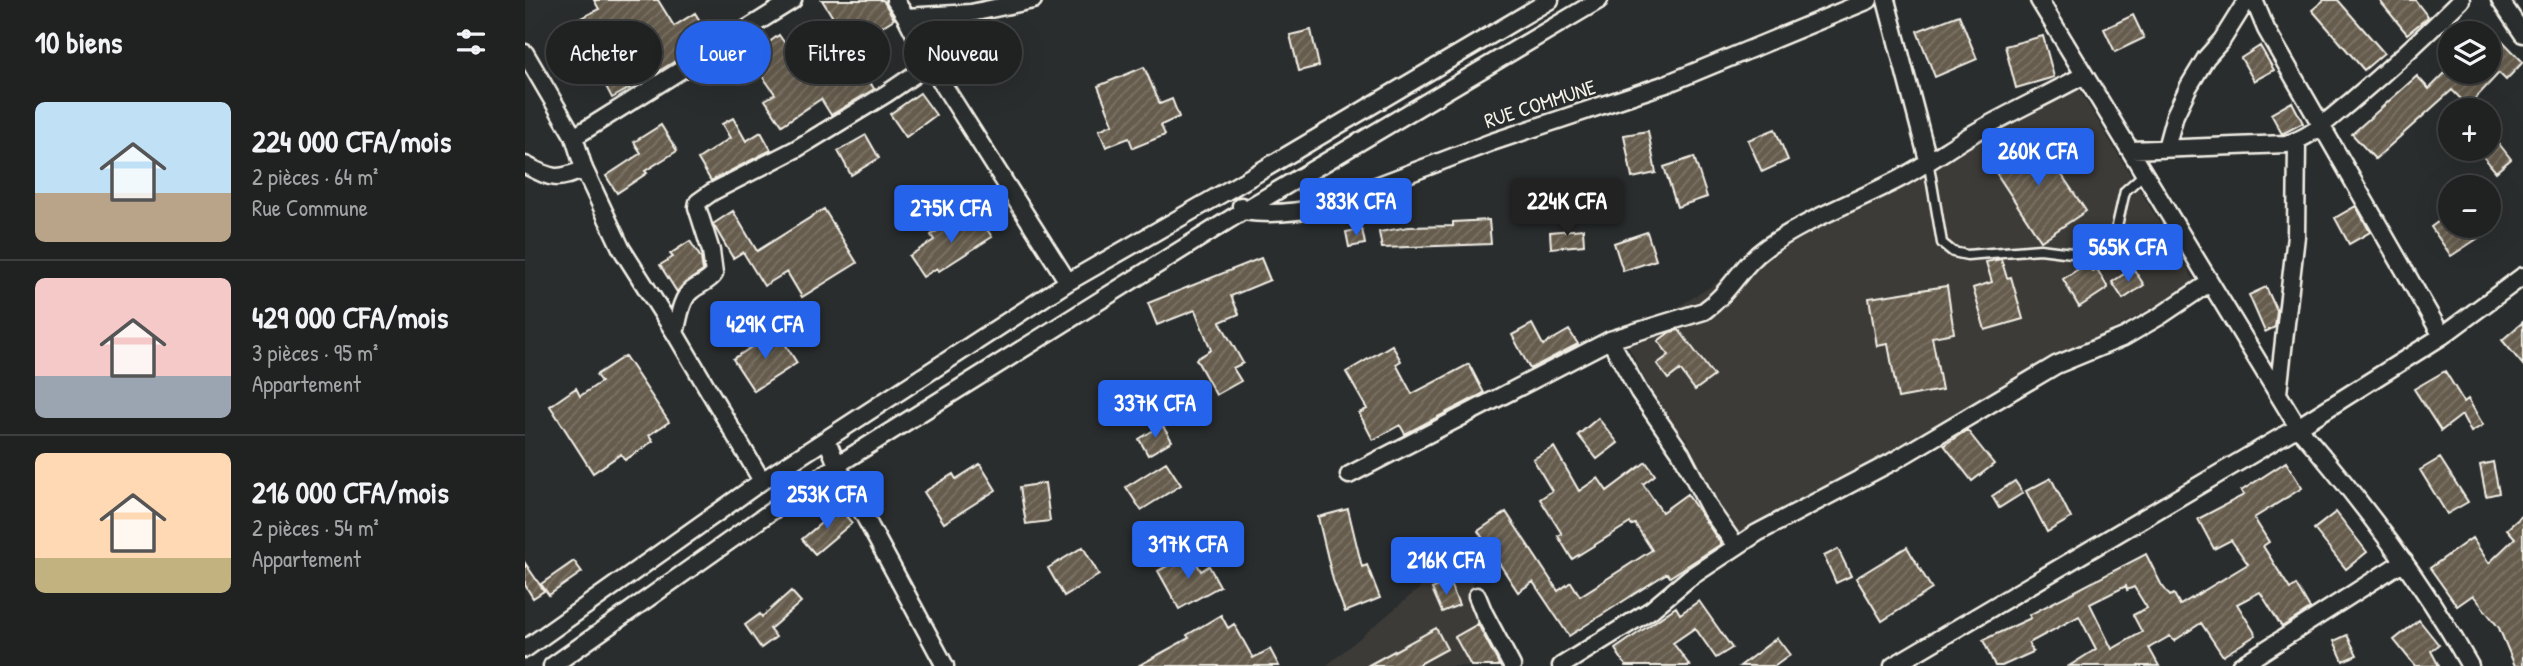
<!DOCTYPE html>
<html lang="fr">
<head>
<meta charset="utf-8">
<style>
  body { margin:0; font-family:"Patrick Hand",sans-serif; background:#282a2a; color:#f1f3f6; height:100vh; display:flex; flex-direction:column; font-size:26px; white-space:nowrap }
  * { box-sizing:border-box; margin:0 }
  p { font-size:23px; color:#a2a4a5 }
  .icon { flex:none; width:38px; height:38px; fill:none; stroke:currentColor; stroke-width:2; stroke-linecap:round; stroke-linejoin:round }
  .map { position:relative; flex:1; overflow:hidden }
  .side { display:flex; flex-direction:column; background:#202222; width:525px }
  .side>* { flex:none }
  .banner { position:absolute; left:21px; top:21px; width:665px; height:63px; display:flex; gap:14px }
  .buttons { position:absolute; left:1913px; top:21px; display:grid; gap:14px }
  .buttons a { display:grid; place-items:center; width:63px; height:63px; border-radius:50%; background:#202222; box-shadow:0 7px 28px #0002,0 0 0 2px #3d3f40; font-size:35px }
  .price { position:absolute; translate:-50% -60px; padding:0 16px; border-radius:7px; background:#2563eb; color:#fff; font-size:23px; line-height:46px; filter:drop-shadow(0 2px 4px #0008) }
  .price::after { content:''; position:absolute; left:50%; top:42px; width:21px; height:16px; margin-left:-10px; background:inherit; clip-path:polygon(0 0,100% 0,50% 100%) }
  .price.selected { background:#222; color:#fff }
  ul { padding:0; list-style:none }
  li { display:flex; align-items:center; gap:21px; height:175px; padding:0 35px }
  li+li { border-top:2px solid #3d3f40 }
  li span { display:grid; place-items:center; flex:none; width:196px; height:140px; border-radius:10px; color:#555 }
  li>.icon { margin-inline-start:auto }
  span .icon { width:84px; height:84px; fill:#fffc; stroke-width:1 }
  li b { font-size:30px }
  h2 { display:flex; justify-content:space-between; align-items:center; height:84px; padding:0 35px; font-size:30px }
  .chip { padding:0 24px; border-radius:32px; background:#202222; box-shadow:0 7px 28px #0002,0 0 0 2px #3d3f40; font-size:24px; line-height:63px }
  .chip.selected { background:#2563eb; color:#fff }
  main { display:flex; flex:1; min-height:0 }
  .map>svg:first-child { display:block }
  .built { fill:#3c3b37 }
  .building { fill:url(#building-hatch); stroke:#f4f1e8; stroke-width:2; fill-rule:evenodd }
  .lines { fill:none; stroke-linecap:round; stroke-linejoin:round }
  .lane-casing { stroke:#f4f1e8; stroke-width:13 }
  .street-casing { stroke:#f4f1e8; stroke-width:21 }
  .lane { stroke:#2a2d2e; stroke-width:8 }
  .street { stroke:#2a2d2e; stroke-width:16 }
  .labels { text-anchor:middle; stroke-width:5; stroke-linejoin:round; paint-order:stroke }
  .street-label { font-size:21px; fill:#f4f1e8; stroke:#2a2d2e }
</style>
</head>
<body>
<main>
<section class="side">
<h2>10 biens<svg class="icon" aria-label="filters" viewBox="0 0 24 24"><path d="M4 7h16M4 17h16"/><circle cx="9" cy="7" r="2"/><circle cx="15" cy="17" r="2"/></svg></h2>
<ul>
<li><span style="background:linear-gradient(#bfe0f5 65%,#b9a48a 0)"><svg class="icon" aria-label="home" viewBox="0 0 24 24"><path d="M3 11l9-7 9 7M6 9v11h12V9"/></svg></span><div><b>224 000 CFA/mois</b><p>2 pièces · 64 m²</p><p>Rue Commune</p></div></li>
<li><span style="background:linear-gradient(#f6c9c9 70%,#9aa5b1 0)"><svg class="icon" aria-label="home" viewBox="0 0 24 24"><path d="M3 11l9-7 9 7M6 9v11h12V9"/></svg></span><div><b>429 000 CFA/mois</b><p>3 pièces · 95 m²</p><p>Appartement</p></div></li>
<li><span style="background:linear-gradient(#ffd9b3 75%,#c2b280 0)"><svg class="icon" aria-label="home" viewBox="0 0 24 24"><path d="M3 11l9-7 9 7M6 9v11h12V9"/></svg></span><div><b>216 000 CFA/mois</b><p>2 pièces · 54 m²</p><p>Appartement</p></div></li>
</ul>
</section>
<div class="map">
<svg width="1998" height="666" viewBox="0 0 1998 666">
  <defs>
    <pattern id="building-hatch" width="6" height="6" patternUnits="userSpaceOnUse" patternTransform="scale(1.75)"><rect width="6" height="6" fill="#655c4d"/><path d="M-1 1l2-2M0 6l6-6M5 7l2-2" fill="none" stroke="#7c7467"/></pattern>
  </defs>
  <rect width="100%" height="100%" fill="#2a2d2e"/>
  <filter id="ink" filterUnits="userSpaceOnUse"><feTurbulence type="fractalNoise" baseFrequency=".0143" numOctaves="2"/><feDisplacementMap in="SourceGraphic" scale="14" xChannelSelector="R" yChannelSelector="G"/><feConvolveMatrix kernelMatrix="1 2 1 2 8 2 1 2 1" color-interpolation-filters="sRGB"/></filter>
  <g filter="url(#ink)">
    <path class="built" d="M1547,78L1671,283L1210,542L1161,438L1138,415L1100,340L1193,282Z
      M939,565H944L952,604L985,666H801L902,582Z"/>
    <path class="building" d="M69,0H133L149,26L170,13L186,39L129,74L103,29L61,48L48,22L74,9Z
      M297,0H358L369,19L326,46Z
      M1799,0H1813L1859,53L1839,70L1787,10Z
      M1854,0H1890L1903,17L1882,34Z
      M1434,15L1452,59L1410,77L1392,31Z
      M1608,15L1619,38L1590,52L1579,29Z
      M1964,27L1998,62L1981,80L1974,73L1943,106L1927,90L1850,159L1827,134L1892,76L1904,89L1921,72H1964Z
      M786,30L794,66L774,71L765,35Z
      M254,35L280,72L299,61L302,67L307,64L316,81L337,68L349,89L306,115L296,99L257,125L240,100L250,94L224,57Z
      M1518,36L1529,77L1491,88L1480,46Z
      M1735,46L1749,70L1729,81L1716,58Z
      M91,61L105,88L87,98L73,71Z
      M619,67L635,104L647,99L654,117L636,125L640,135L608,148L604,138L581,147L574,130L588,124L573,86Z
      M395,93L411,115L381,137L365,114Z
      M1767,102L1778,123L1757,134L1746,114Z
      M208,118L221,141L236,132L246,150L186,181L173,159L205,138L197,124Z
      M136,125L152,151L120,171L122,173L92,193L81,176L116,153L109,142Z
      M1250,129L1263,160L1237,172L1223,140Z
      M1123,131L1131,173L1107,178L1099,135Z
      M1964,131L1986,159L1971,172L1952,149H1964Z
      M341,135L354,158L326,175L313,151Z
      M1510,135L1561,211L1516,241L1466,165Z
      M1169,157L1182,197L1152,207L1139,167Z
      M1831,206L1845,232L1824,244L1810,218Z
      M299,209L332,263L277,297L262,272L239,286L218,252L208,258L188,224L208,211L232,251Z
      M451,213L467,237L414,271L412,268L398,277L384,256L409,240L406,235L420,226L423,231Z
      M1925,213V226H1952L1958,235L1926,256L1906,227Z
      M964,220L966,244L857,248L854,232L883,227L928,226V222Z
      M837,229L840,244L824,247L821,232Z
      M1058,229L1059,245L1026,248L1025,232Z
      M1122,232L1131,260L1098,271L1089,243Z
      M165,241L176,258L178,271L160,283L152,292L135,265L148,257L145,254Z
      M736,258L745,280L706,296L714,314L695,322L718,363L708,368L716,381L691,395L671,359L686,350L670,310L632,325L623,303Z
      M1476,259L1482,278L1486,277L1498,319L1460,330L1448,288L1467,282L1461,262Z
      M1563,263L1568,271L1572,269L1583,288L1554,307L1538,279Z
      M1608,268L1619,285L1598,299L1587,282Z
      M1422,286L1429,333L1407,337L1417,390L1373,398L1363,344L1352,346L1344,298Z
      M1741,287L1752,311L1750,327L1740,332L1724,295Z
      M1998,322V365L1977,340Z
      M1007,324L1018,345L1044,330L1053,344L1005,369L987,335Z
      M1154,330L1189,376L1170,390L1155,370L1143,379L1132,364L1144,355L1133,341L1145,332Z
      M252,331L272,363L229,391L208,359Z
      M867,345L876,361L871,364L887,394L944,364L959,393L880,434L875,425L848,440L834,413L842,409L821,372Z
      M100,356L144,422L124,435L128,441L100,460L96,454L68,473L25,406L51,388L55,396L76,382L71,375Z
      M1920,371L1939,402L1943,399L1958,425L1946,432L1937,415L1916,431L1889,389Z
      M1073,418L1093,443L1072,459L1053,435Z
      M637,425L647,441L623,455L614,439Z
      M1442,430L1469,464L1447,481L1419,445Z
      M1029,447L1054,491L1073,478L1082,491L1121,462L1130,475L1118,484L1137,512L1162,494L1196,544L1145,577L1142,573L1044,636L1008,582L993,592L953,531L981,512L1033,591L1046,582L1055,596L1127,550L1110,524L1107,525L1105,523L1047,559L1033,536L1037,534L1015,499L1027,491L1008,459Z
      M1915,458L1943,502L1922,514L1895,470Z
      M641,462L656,485L616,510L601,487Z
      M1761,462L1777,488L1729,518L1744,542L1738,546L1765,589L1771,585L1785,609L1757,627L1735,592L1712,604L1731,635L1698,656L1676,623L1649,641L1645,636L1624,648L1634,666H1544L1571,649L1554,616L1504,643L1508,652L1477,666H1470L1458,640L1506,618L1504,615L1621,554L1636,584L1645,596L1649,594L1655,605L1723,564L1706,540L1689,549L1673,519L1719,495L1716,491ZM1601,586L1602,590L1609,587L1622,608L1608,615L1617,632L1587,649L1565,604Z
      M1968,462L1974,493L1961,496L1955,465Z
      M455,464L471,490L419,523L399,492L428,474L431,479Z
      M1526,478L1546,518L1522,532L1501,491Z
      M1490,481L1498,493L1474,508L1467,496Z
      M520,483L525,521L501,524L495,487Z
      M314,508L327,523L290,554L277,539Z
      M823,509L837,567L842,565L855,598L820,612L808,580L793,517Z
      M1811,512L1842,552L1821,569L1789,529Z
      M1998,515V666H1990L1974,628L1948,595L1932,606L1905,568L1947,538L1964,563L1990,538L1982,529Z
      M558,547L574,575L539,596L523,568Z
      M1382,547L1407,589L1357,621L1331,578Z
      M1313,549L1326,576L1311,583L1299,556Z
      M666,553L676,571L684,566L695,586L654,609L633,571Z
      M49,561L57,572L24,595L16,584Z
      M0,563L19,591L8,598L0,585Z
      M924,581L934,605L917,612L907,589Z
      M266,591L276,602L245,629L251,637L236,648L220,625L235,614L237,617Z
      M1174,601L1207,648L1191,658L1170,628L1148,643L1165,666H1101L1090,649L1151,607L1155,614Z
      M696,615L703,628L709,624L728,658L745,649L754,666H613L664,638L662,635Z
      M1894,620L1914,645L1906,651L1914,666H1890L1869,640Z
      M953,624L975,666H946L930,637Z
      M911,628L922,649L891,666H842Z
      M1822,635L1832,655L1818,661L1809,641Z
      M1252,638L1265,655L1250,666H1215Z"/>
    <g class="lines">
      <defs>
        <path id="lane" d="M1403,160L1417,243L1428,252L1442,255L1515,249L1563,255L1573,253L1584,247L1589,239L1600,191L1620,173"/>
        <path id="street" d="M370,0L381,17L446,13L508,0
          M1361,0L1403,160
          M1729,0L1741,29L1917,336
          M1975,0L1998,34
          M381,17L405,64L543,282
          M0,53L49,137L59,169L96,248L150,333L237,481
          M49,137L268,0
          M1641,148L1650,115L1664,86L1681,58L1697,40L1722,0
          M1606,150L1761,144C1786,138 1805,118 1824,103C1863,70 1900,36 1936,0
          M0,165C26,178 31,182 59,169
          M716,206L718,211C745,215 769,213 796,207L967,142L1141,84L1344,0
          M150,333C154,320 155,300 166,291C174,284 184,282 189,274L186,251L172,207L173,202L187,192L271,149L361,94L405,64
          M1085,340L1114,392L1156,453L1186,511L1211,546
          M1753,393L1771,236L1772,142
          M302,440L312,465L420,666
          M824,475L1085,340L1179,311C1205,293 1216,265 1242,247C1282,219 1330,202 1374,179C1402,164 1428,145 1456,129C1490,110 1525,94 1559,75
          M952,596L959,613L987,666
          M0,649L237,481L543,282L707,188L1025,0
          M27,666L312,465L718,211L1074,0
          M1036,666L1126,610L1164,578L1232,533L1367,462L1531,365L1599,337L1635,316L1684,283
          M1368,666L1773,427L1514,0
          M1715,666L1879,561
          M1945,666C1897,580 1837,502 1773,427L1917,336L1998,276"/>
      </defs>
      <use href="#lane" class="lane-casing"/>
      <use href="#street" class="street-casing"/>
      <use href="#lane" class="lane"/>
      <use href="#street" class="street"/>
    </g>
  </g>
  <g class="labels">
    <g class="street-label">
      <text transform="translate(1015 104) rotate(-18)" y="7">RUE COMMUNE</text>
    </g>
  </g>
</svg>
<div class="buttons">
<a><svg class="icon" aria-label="layers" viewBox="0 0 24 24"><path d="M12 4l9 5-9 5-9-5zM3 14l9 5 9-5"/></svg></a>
<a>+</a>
<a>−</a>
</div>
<b class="price" style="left:1513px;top:188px">260K CFA</b>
<b class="price" style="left:831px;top:238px">383K CFA</b>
<b class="price selected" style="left:1042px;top:238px">224K CFA</b>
<b class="price" style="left:426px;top:245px">275K CFA</b>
<b class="price" style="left:1603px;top:284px">565K CFA</b>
<b class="price" style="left:240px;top:361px">429K CFA</b>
<b class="price" style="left:630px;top:440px">337K CFA</b>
<b class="price" style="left:302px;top:531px">253K CFA</b>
<b class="price" style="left:663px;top:581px">317K CFA</b>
<b class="price" style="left:921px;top:597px">216K CFA</b>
<div class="banner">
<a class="chip">Acheter</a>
<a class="chip selected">Louer</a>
<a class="chip">Filtres</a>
<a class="chip">Nouveau</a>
</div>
</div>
</main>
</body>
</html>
